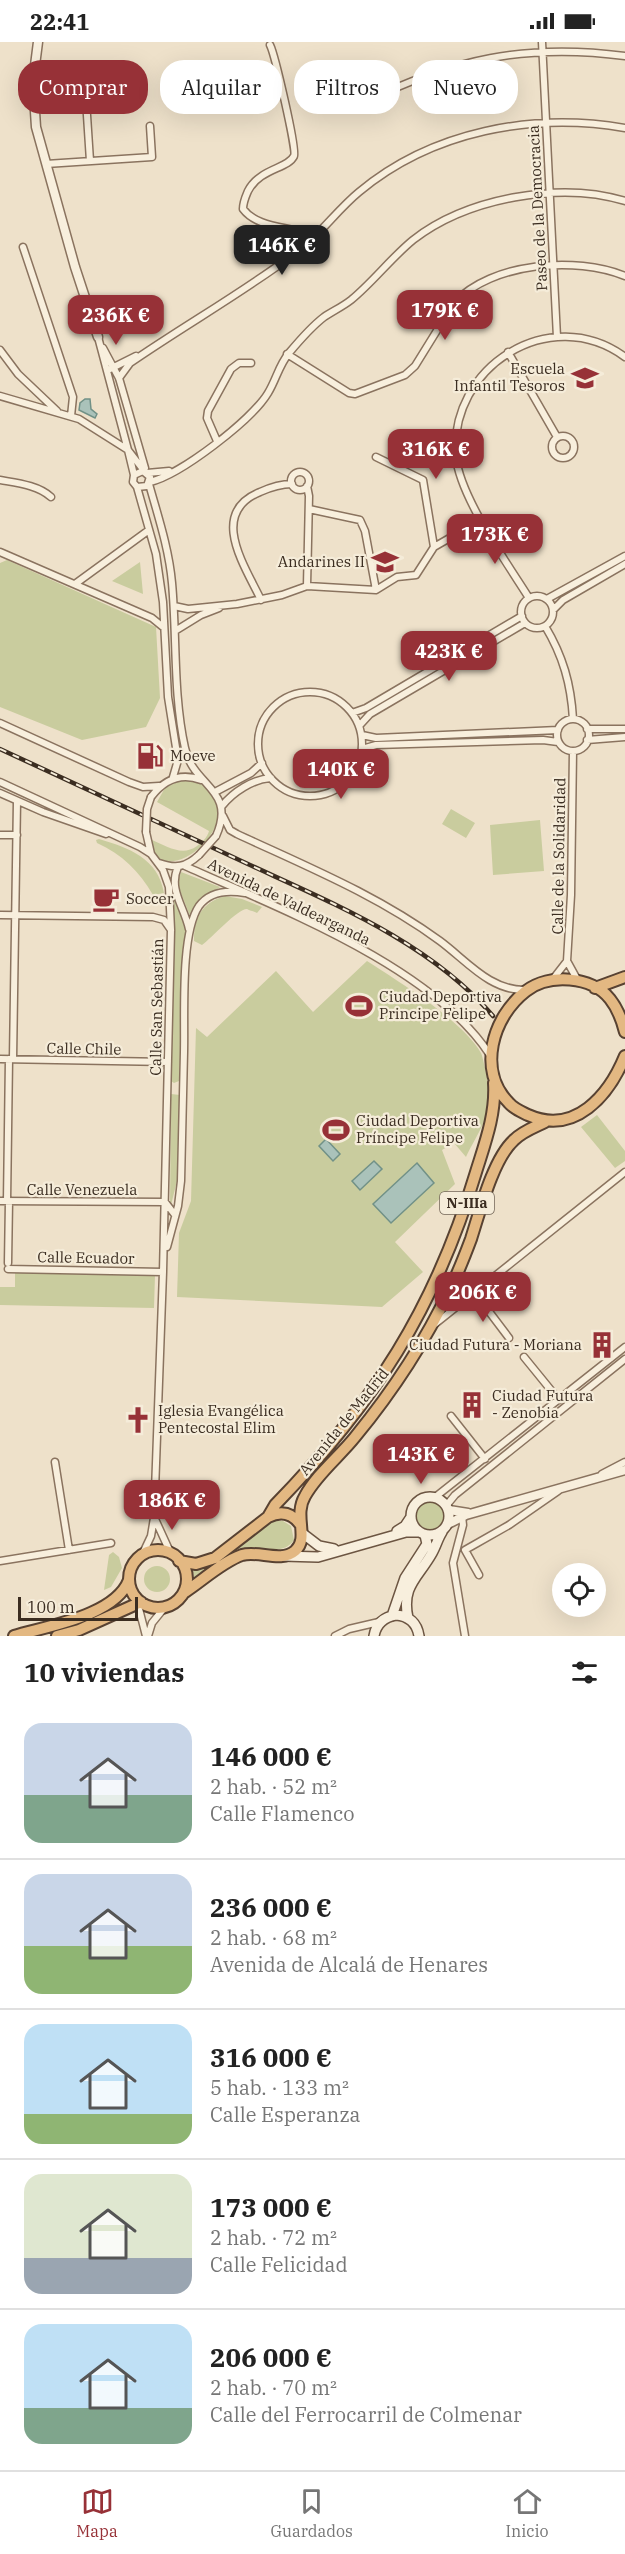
<!DOCTYPE html>
<html lang="es">
<head>
<meta charset="utf-8">
<style>
  body { margin:0; font-family:"IBM Plex Serif",serif; background:#f6f6f6; color:#222; height:100vh; display:flex; flex-direction:column; font-size:22px; white-space:nowrap }
  * { box-sizing:border-box; margin:0 }
  p { font-size:20px; color:#767676 }
  .icon { flex:none; width:33px; height:33px; fill:none; stroke:currentColor; stroke-width:2; stroke-linecap:round; stroke-linejoin:round }
  .map { position:relative; height:1594px; overflow:hidden }
  .details { display:flex; flex-direction:column; background:#fff; flex:1 }
  .details>* { flex:none }
  .hud { position:absolute; left:18px; top:18px; width:590px; height:54px; display:flex; gap:12px }
  .fabs { position:absolute; left:552px; top:1521px; display:grid; gap:12px }
  .fabs a { display:grid; place-items:center; width:54px; height:54px; border-radius:50%; background:#fff; box-shadow:0 6px 24px #0002; font-size:30px }
  .scale { position:absolute; left:18px; bottom:15px; width:120px; box-sizing:border-box; padding-left:6px; border:3px solid #3b2d21; border-top:0; font-size:16px; line-height:21px; white-space:nowrap; color:#3b2d21; -webkit-text-stroke:4px #f5ecd9; paint-order:stroke }
  .price { position:absolute; translate:-50% -51px; padding:0 14px; border-radius:12px; background:#973137; color:#fff; font-size:20px; line-height:39px; filter:drop-shadow(0 2px 3px #0008) }
  .price::after { content:''; position:absolute; left:50%; top:36px; width:18px; height:14px; margin-left:-9px; background:inherit; clip-path:polygon(0 0,100% 0,50% 100%) }
  .price.current { background:#222; color:#fff }
  ul { padding:0; list-style:none }
  li { display:flex; align-items:center; gap:18px; height:150px; padding:0 24px }
  li+li { border-top:2px solid #e0e0e0 }
  li span { display:grid; place-items:center; flex:none; width:168px; height:120px; border-radius:18px; color:#555 }
  li>.icon { margin-inline-start:auto }
  span .icon { width:72px; height:72px; fill:#fffc; stroke-width:1 }
  li b { font-size:26px }
  h2 { display:flex; justify-content:space-between; align-items:center; height:72px; padding:0 24px; font-size:26px }
  .pill { padding:0 21px; border-radius:24px; background:#fff; box-shadow:0 6px 24px #0002; font-size:21px; line-height:54px }
  .pill.current { background:#973137; color:#fff }
  .status { display:flex; justify-content:space-between; align-items:center; height:42px; padding:0 30px; background:#fff; direction:ltr }
  .status svg { height:16px; fill:currentColor }
  .menu { display:flex; justify-content:space-around; align-items:center; height:84px; border-top:2px solid #e0e0e0; background:#fff; font-size:16px; color:#767676 }
  .menu a { display:grid; justify-items:center; gap:3px }
  .menu .current { color:#973137 }
  .map>svg:first-child { display:block }
  .green { fill:#c9cc9e }
  .water { fill:#aac2ba; stroke:#719187; stroke-width:1.5 }
  .lines { fill:none; stroke-linecap:round; stroke-linejoin:round }
  .minor-casing { stroke:#8a735f; stroke-width:9 }
  .tertiary-casing { stroke:#8a735f; stroke-width:11 }
  .secondary-casing { stroke:#6c5542; stroke-width:12 }
  .trunk-casing { stroke:#584232; stroke-width:14 }
  .minor { stroke:#f8efdd; stroke-width:6 }
  .tertiary { stroke:#f8efdd; stroke-width:8 }
  .secondary { stroke:#f8efdd; stroke-width:9 }
  .trunk { stroke:#e3b882; stroke-width:10 }
  .rail-casing { stroke:#3b2d21; stroke-width:4.5 }
  .rail { stroke:#f5ecd9; stroke-width:2; stroke-dasharray:7; stroke-linecap:butt }
  .minor-bridge-casing { stroke:#8a735f; stroke-width:9; stroke-linecap:butt }
  .minor-bridge { stroke:#f8efdd; stroke-width:6 }
  .labels { text-anchor:middle; stroke-width:4.5; stroke-linejoin:round; paint-order:stroke }
  .shield { fill:#f5ecd9; stroke:#736658; stroke-width:1.5 }
  .shield-label { font-size:14px; font-weight:bold; fill:#3b2d21 }
  .street-label { font-size:15px; fill:#3b2d21; stroke:#f5ecd9 }
  .poi-label { font-size:15px; fill:#3b2d21; stroke:#f5ecd9; text-anchor:start }
</style>
</head>
<body>
<div class="status"><b>22:41</b><svg viewBox="0 0 49 12"><path d="M0 12V9h3v3zM5 12V6h3v6zM10 12V3h3v9zM15 12V0h3v12zM26 1h20v11H26zM47 4h2v5h-2z"/></svg></div>
<div class="map">
<svg width="625" height="1594" viewBox="0 0 625 1594">
  <rect width="100%" height="100%" fill="#eee1ca"/>
  <path class="green" d="M7,518L156,585L160,656L146,685L82,698L0,665V521Z
    M140,520L143,552L112,539Z
    M179,739C193,738 204,740 212,752C241,794 154,851 152,798C167,804 182,815 197,804C203,799 207,796 209,789L157,760L165,746Z
    M451,767L475,781L466,796L442,782Z
    M540,778L544,829L493,833L490,783Z
    M99,797C129,806 158,816 164,851L153,853C139,829 122,812 97,801L96,798Z
    M181,830L220,845L201,858L190,874L177,841Z
    M225,854L242,857L262,865L257,871C256,870 248,868 247,867C237,867 212,896 202,903L194,899C194,876 201,861 225,854Z
    M177,857L184,872L186,889L179,1039L174,1041L171,1039L174,858Z
    M367,919C398,939 463,979 481,1011C483,1014 490,1051 490,1056C490,1075 474,1098 466,1115L454,1101L442,1108L455,1142L395,1200L423,1230L382,1265L177,1255L179,1191L191,1159L196,986L207,995L276,929L313,970Z
    M171,1052L180,1053L177,1139L170,1167Z
    M597,1073L625,1109V1119L615,1126L581,1085Z
    M15,1230L155,1233L154,1266L0,1263V1245H15Z
    M416 1474a14 14 0 1 1 28 0a14 14 0 1 1-28 0Z
    M272,1479H283L291,1484L294,1498C283,1514 265,1504 249,1506C230,1509 210,1527 194,1537L193,1528C225,1523 245,1495 272,1479Z
    M113,1510L119,1515L122,1526L111,1545L104,1548L109,1513Z
    M144 1537a13 13 0 1 1 26 0a13 13 0 1 1-26 0Z"/>
  <path class="water" d="M85,357H90L91,367L97,372L95,376L79,368L80,361Z
    M326,1097L340,1112L333,1119L319,1104Z
    M374,1119L382,1127L360,1148L352,1139Z
    M417,1121L434,1141L391,1181L373,1162Z"/>
  <g class="lines">
    <defs>
      <path id="minor" d="M542,0L557,295
        M270,3C275,13 297,108 294,114C288,127 260,126 248,149C245,156 243,160 243,167C258,187 291,184 313,194
        M85,43L90,119
        M363,61C452,17 526,1 625,14
        M46,122L152,115L150,84
        M23,205L73,355L71,374
        M98,295L128,408L134,433L133,440L137,445L156,512L163,560L168,655L178,718L173,735
        M103,306L119,336L145,426
        M0,308L18,332L57,369
        M508,310L557,395
        M287,312L349,351L355,352L405,333L415,324L454,261C492,220 576,214 625,234
        M110,327L136,314
        M119,336L130,321C185,283 244,250 297,210C320,193 337,168 359,150C432,89 533,70 625,86
        M0,354L79,377L128,408L145,430
        M552 405a11 11 0 1 1 22 0a11 11 0 1 1-22 0Z
        M217,399L207,376L208,369L231,327L239,321H251
        M376,415L423,438L434,505
        M291 439a9 9 0 1 1 18 0a9 9 0 1 1-18 0Z
        M147,431L169,429
        M134,433L143,429L150,435L147,444L137,445
        M0,438C17,441 38,443 51,455
        M150,440C180,433 252,378 268,351C276,338 279,323 289,311C299,299 311,285 324,275C333,269 342,265 351,258C373,240 391,216 413,198C467,156 560,139 625,159
        M149,442C158,474 169,507 172,541C177,595 173,652 185,706C193,745 237,747 216,794
        M307,444L309,454L307,544
        M309,467L360,478L365,489L376,548
        M0,510L152,576L163,585
        M75,542L149,488
        M521 570a16 16 0 1 1 32 0a16 16 0 1 1-32 0Z
        M529,556C507,521 460,455 456,415C448,325 550,260 625,315
        M547,557L625,514
        M261,558C245,524 208,471 260,450C271,445 281,442 292,442
        M174,564L188,567L237,562L282,553L307,544L376,548L397,535L416,533L434,505L481,478
        M553,568L563,558L625,522
        M545,584C563,614 571,642 573,677
        M175,589L201,573L219,566
        M258 702a52 52 0 1 1 104 0a52 52 0 1 1-104 0Z
        M352,671L366,666L522,574
        M557 693a16 16 0 1 1 32 0a16 16 0 1 1-32 0Z
        M0,681L129,740L143,745L159,744
        M359,684L370,672L525,581
        M587,687H625
        M362,693L376,696L558,688
        M587,698L625,695
        M362,707L376,703L543,698L558,700
        M573,709L571,853L567,919L578,939
        M0,740L140,805L151,812
        M215,750L251,731L262,721
        M0,751L43,770L106,792
        M151,755C164,738 180,730 201,738
        M222,764C233,750 253,737 271,736
        M223,774L230,788L237,792C308,825 377,853 440,899C467,919 490,949 526,948
        M0,793H17
        M159,821C176,827 186,825 199,813
        M185,824C280,867 432,924 490,1013
        M178,825C168,847 184,864 189,887
        M0,873L153,875L164,878L171,888
        M553,937L567,919
        M0,1017L168,1020
        M13,1017L17,759
        M0,1159L165,1160L175,1173
        M7,1159L9,1017
        M167,1205L178,1164L181,1139C182,1096 183,1053 184,1010C185,974 180,892 199,864C210,849 228,848 245,851
        M8,1221L9,1159
        M8,1227L163,1230
        M475,1251L509,1296
        M435,1282L625,1130
        M524,1315L559,1358
        M451,1374L485,1417
        M55,1420L69,1508
        M602,1432L625,1420
        M434,1456L625,1305
        M446,1464L455,1453L625,1317
        M462,1474L463,1483L453,1521L465,1594
        M155,1477L171,1512
        M143,1511L151,1494L154,1476L163,1230L171,888L169,845L163,828L151,812L146,790
        M0,1519L111,1501
        M479,1533L465,1508L509,1483L558,1449
        M136,1555L146,1594
        M148,1594L152,1581L165,1565
        M335,1594L349,1587L379,1580"/>
      <path id="tertiary" d="M38,0L33,39L36,85L75,225L98,295
        M449,1468L468,1471
        M448,1482L466,1473L625,1428"/>
      <path id="secondary" d="M411 1474a19 19 0 1 1 38 0a19 19 0 1 1-38 0Z
        M397,1489L405,1484L411,1475
        M302,1491L319,1504L334,1507
        M283,1514L318,1515L406,1490H419
        M392,1574L405,1536L427,1502L425,1493
        M408,1576C401,1544 418,1536 432,1511C436,1504 438,1496 442,1490
        M374,1594C376,1582 384,1575 396,1573C409,1574 417,1581 419,1594"/>
      <path id="trunk" d="M595,946L625,935
        M625,990C622,978 618,967 610,957C592,934 549,931 526,949C492,975 477,1029 509,1061C514,1067 522,1070 528,1073C575,1094 609,1053 625,1014
        M268,1475C280,1469 291,1470 300,1482
        M129 1537a29 29 0 1 1 58 0a29 29 0 1 1-58 0Z
        M179,1519L196,1522L215,1516L268,1475L275,1463C374,1361 435,1267 476,1130C485,1101 496,1072 494,1041
        M185,1550C202,1539 222,1520 242,1513C258,1508 281,1521 295,1509C310,1496 293,1474 305,1454C317,1432 339,1415 355,1395C392,1350 425,1300 450,1247C458,1231 465,1213 471,1197C480,1169 493,1117 514,1098C523,1089 535,1085 545,1080
        M14,1594C47,1584 115,1574 129,1538
        M57,1594L79,1588L141,1560"/>
    </defs>
    <use href="#minor" class="minor-casing"/>
    <use href="#tertiary" class="tertiary-casing"/>
    <use href="#secondary" class="secondary-casing"/>
    <use href="#trunk" class="trunk-casing"/>
    <use href="#minor" class="minor"/>
    <use href="#tertiary" class="tertiary"/>
    <use href="#secondary" class="secondary"/>
    <use href="#trunk" class="trunk"/>
    <defs>
      <path id="rail" d="M0,707C78,743 157,780 235,816C324,858 427,897 493,974"/>
    </defs>
    <use href="#rail" class="rail-casing"/>
    <use href="#rail" class="rail"/>
    <defs>
      <path id="minor-bridge" d="M146,790L147,767L151,755
        M199,813L216,794"/>
    </defs>
    <use href="#minor-bridge" class="minor-bridge-casing"/>
    <use href="#minor-bridge" class="minor-bridge"/>
  </g>
  <defs>
    <symbol id="school-bare" viewBox="-9 -9 18 18"><path d="M0-5L7-2L0 1L-7-2ZM-4 1L0 2.5L4 1V4Q0 6-4 4Z" fill="#973137" stroke="#f5ecd9" stroke-width="2.5" paint-order="stroke"/></symbol>
    <symbol id="fuel-bare" viewBox="-9 -9 18 18"><path d="M-5.5-6h7V0h2V4h1.3V-2.5L3-4.5l.8-.8L6-3V5H2.5V1h-1V6h-7ZM-4.2-4.7v3.2H.2V-4.7Z" fill="#973137" stroke="#f5ecd9" stroke-width="2.5" paint-order="stroke"/></symbol>
    <symbol id="cafe-bare" viewBox="-9 -9 18 18"><path d="M-5.5-4.5H6V0H3Q3 3.5 0 3.5H-2.5Q-5.5 3.5-5.5 0ZM3-3.2v2h1.7v-2ZM-6 4.5H4V6H-6Z" fill="#973137" stroke="#f5ecd9" stroke-width="2.5" paint-order="stroke"/></symbol>
    <symbol id="stadium-bare" viewBox="-9 -9 18 18"><path d="M0-5a6.5 5 0 1 0 0 10a6.5 5 0 1 0 0-10ZM-3.5-1.8h7v3.6h-7Z" fill="#973137" stroke="#f5ecd9" stroke-width="2.5" paint-order="stroke"/></symbol>
    <symbol id="building-bare" viewBox="-9 -9 18 18"><path d="M-4-6H4V6H1V3H-1V6H-4ZM-2.5-4.3h1.7v1.8h-1.7ZM.8-4.3h1.7v1.8H.8ZM-2.5-1h1.7V.8h-1.7ZM.8-1h1.7V.8H.8Z" fill="#973137" stroke="#f5ecd9" stroke-width="2.5" paint-order="stroke"/></symbol>
    <symbol id="church-bare" viewBox="-9 -9 18 18"><path d="M-1.2-6h2.4v3.5h3.3v2.4h-3.3V6h-2.4V-.1h-3.3v-2.4h3.3Z" fill="#973137" stroke="#f5ecd9" stroke-width="2.5" paint-order="stroke"/></symbol>
  </defs>
  <g fill-rule="evenodd">
    <use href="#school-bare" x="566" y="317" width="38" height="38"/>
    <use href="#school-bare" x="366" y="501" width="38" height="38"/>
    <use href="#fuel-bare" x="131" y="695" width="38" height="38"/>
    <use href="#cafe-bare" x="87" y="838" width="38" height="38"/>
    <use href="#stadium-bare" x="340" y="945" width="38" height="38"/>
    <use href="#stadium-bare" x="317" y="1069" width="38" height="38"/>
    <use href="#building-bare" x="583" y="1284" width="38" height="38"/>
    <use href="#building-bare" x="453" y="1344" width="38" height="38"/>
    <use href="#church-bare" x="119" y="1359" width="38" height="38"/>
  </g>
  <g class="labels">
    <rect class="shield" x="440" y="1150" width="54" height="22" rx="4.5"/>
    <g class="shield-label">
      <text x="467" y="1166">N-IIIa</text>
    </g>
    <g class="street-label">
      <text transform="translate(538 166) rotate(-93)" y="5">Paseo de la Democracia</text>
      <text transform="translate(559 814) rotate(-89)" y="5">Calle de la Solidaridad</text>
      <text transform="translate(289 860) rotate(26)" y="5">Avenida de Valdearganda</text>
      <text transform="translate(157 965) rotate(-89)" y="5">Calle San Sebastián</text>
      <text transform="translate(84 1007) rotate(1)" y="5">Calle Chile</text>
      <text x="82" y="1153">Calle Venezuela</text>
      <text transform="translate(86 1216) rotate(1)" y="5">Calle Ecuador</text>
      <text transform="translate(344 1380) rotate(-51)" y="5">Avenida de Madrid</text>
    </g>
    <g class="poi-label">
      <text x="565" y="332" text-anchor="end">Escuela<tspan x="565" dy="17">Infantil Tesoros</tspan></text>
      <text x="365" y="525" text-anchor="end">Andarines II</text>
      <text x="170" y="719">Moeve</text>
      <text x="126" y="862">Soccer</text>
      <text x="379" y="960">Ciudad Deportiva<tspan x="379" dy="17">Principe Felipe</tspan></text>
      <text x="356" y="1084">Ciudad Deportiva<tspan x="356" dy="17">Príncipe Felipe</tspan></text>
      <text x="582" y="1308" text-anchor="end">Ciudad Futura - Moriana</text>
      <text x="492" y="1359">Ciudad Futura<tspan x="492" dy="17">- Zenobia</tspan></text>
      <text x="158" y="1374">Iglesia Evangélica<tspan x="158" dy="17">Pentecostal Elim</tspan></text>
    </g>
  </g>
</svg>
<div class="fabs">
<a><svg class="icon" aria-label="locate" viewBox="0 0 24 24"><circle cx="12" cy="12" r="6"/><path d="M12 2v4M12 18v4M2 12h4M18 12h4"/></svg></a>
</div>
<div class="scale">100 m</div>
<b class="price current" style="left:282px;top:234px">146K €</b>
<b class="price" style="left:445px;top:299px">179K €</b>
<b class="price" style="left:116px;top:304px">236K €</b>
<b class="price" style="left:436px;top:438px">316K €</b>
<b class="price" style="left:495px;top:523px">173K €</b>
<b class="price" style="left:449px;top:640px">423K €</b>
<b class="price" style="left:341px;top:758px">140K €</b>
<b class="price" style="left:483px;top:1281px">206K €</b>
<b class="price" style="left:421px;top:1443px">143K €</b>
<b class="price" style="left:172px;top:1489px">186K €</b>
<div class="hud">
<a class="pill current">Comprar</a>
<a class="pill">Alquilar</a>
<a class="pill">Filtros</a>
<a class="pill">Nuevo</a>
</div>
</div>
<section class="details">
<h2>10 viviendas<svg class="icon" aria-label="filters" viewBox="0 0 24 24"><path d="M4 7h16M4 17h16"/><circle cx="9" cy="7" r="2"/><circle cx="15" cy="17" r="2"/></svg></h2>
<ul>
<li><span style="background:linear-gradient(#c9d6e8 60%,#7fa58c 0)"><svg class="icon" aria-label="home" viewBox="0 0 24 24"><path d="M3 11l9-7 9 7M6 9v11h12V9"/></svg></span><div><b>146 000 €</b><p>2 hab. · 52 m²</p><p>Calle Flamenco</p></div></li>
<li><span style="background:linear-gradient(#c9d6e8 60%,#8fb573 0)"><svg class="icon" aria-label="home" viewBox="0 0 24 24"><path d="M3 11l9-7 9 7M6 9v11h12V9"/></svg></span><div><b>236 000 €</b><p>2 hab. · 68 m²</p><p>Avenida de Alcalá de Henares</p></div></li>
<li><span style="background:linear-gradient(#bfe0f5 75%,#8fb573 0)"><svg class="icon" aria-label="home" viewBox="0 0 24 24"><path d="M3 11l9-7 9 7M6 9v11h12V9"/></svg></span><div><b>316 000 €</b><p>5 hab. · 133 m²</p><p>Calle Esperanza</p></div></li>
<li><span style="background:linear-gradient(#dfe7d0 70%,#9aa5b1 0)"><svg class="icon" aria-label="home" viewBox="0 0 24 24"><path d="M3 11l9-7 9 7M6 9v11h12V9"/></svg></span><div><b>173 000 €</b><p>2 hab. · 72 m²</p><p>Calle Felicidad</p></div></li>
<li><span style="background:linear-gradient(#bfe0f5 70%,#7fa58c 0)"><svg class="icon" aria-label="home" viewBox="0 0 24 24"><path d="M3 11l9-7 9 7M6 9v11h12V9"/></svg></span><div><b>206 000 €</b><p>2 hab. · 70 m²</p><p>Calle del Ferrocarril de Colmenar</p></div></li>
</ul>
</section>
<nav class="menu">
<a class="current"><svg class="icon" aria-label="map" viewBox="0 0 24 24"><path d="M3 6l6-2 6 2 6-2v14l-6 2-6-2-6 2zM9 4v14M15 6v14"/></svg>Mapa</a>
<a><svg class="icon" aria-label="saved" viewBox="0 0 24 24"><path d="M7 4h10v16l-5-4-5 4z"/></svg>Guardados</a>
<a><svg class="icon" aria-label="home" viewBox="0 0 24 24"><path d="M3 11l9-7 9 7M6 9v11h12V9"/></svg>Inicio</a>
</nav>
</body>
</html>
